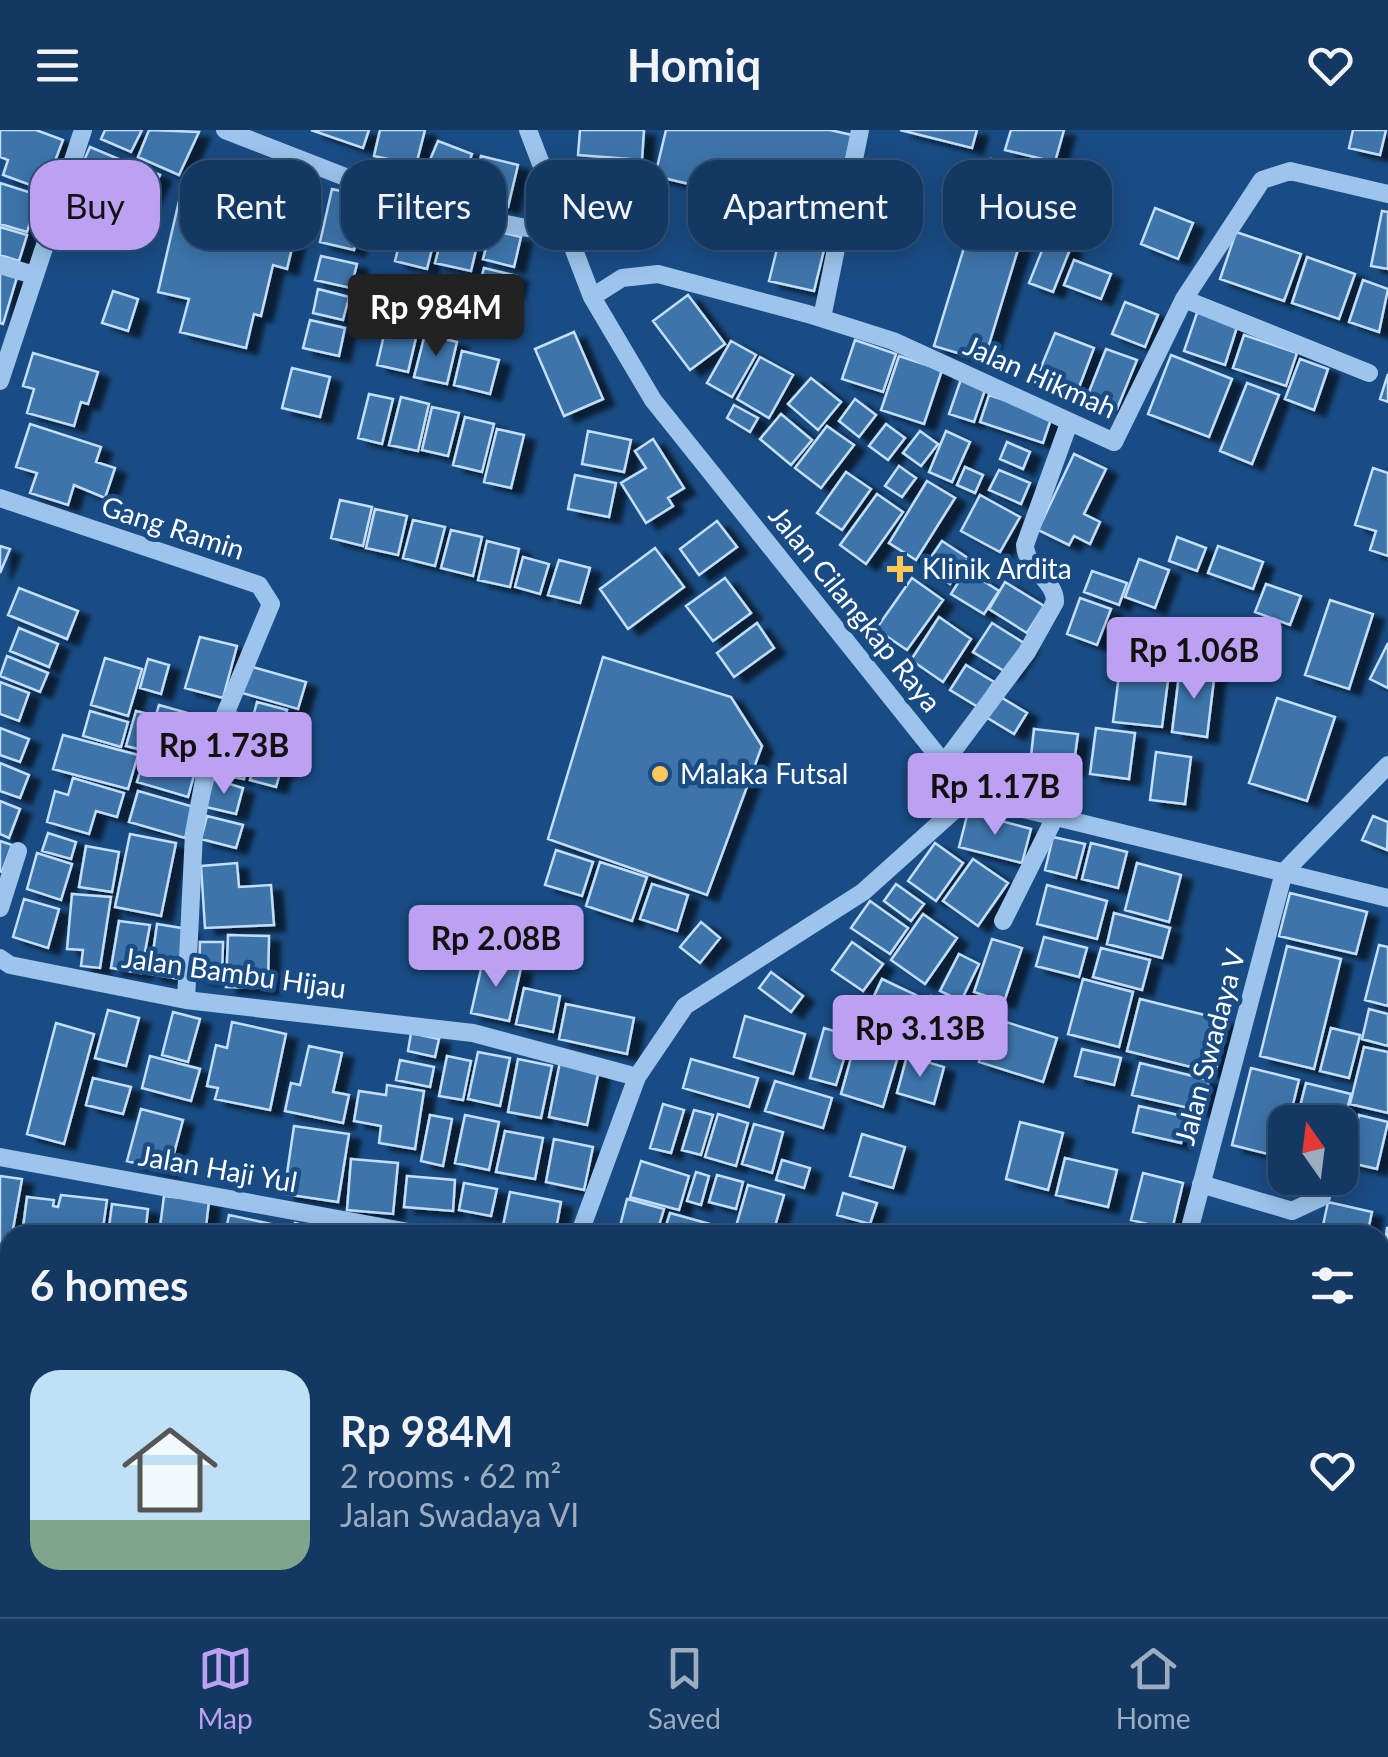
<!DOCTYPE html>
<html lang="en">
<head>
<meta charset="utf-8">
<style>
  body { margin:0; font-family:Lato,sans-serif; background:#1c4069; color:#f1f3f6; height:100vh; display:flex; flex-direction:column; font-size:38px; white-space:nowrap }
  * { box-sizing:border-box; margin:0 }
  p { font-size:32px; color:#9dacbe }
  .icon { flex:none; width:55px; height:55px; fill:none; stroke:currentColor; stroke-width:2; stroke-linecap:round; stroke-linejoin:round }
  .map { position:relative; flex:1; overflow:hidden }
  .panel { position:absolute; left:0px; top:1095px; width:1390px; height:392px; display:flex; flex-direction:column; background:#133963; border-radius:30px 30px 0 0; box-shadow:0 5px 25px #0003,0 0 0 2px #325378 }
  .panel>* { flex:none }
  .banner { position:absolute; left:30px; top:30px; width:1330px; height:90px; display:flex; gap:20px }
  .needle { width:65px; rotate:346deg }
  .controls { position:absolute; left:1268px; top:975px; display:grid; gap:20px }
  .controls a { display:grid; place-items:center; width:90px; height:90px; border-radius:20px; background:#133963; box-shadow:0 5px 25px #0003,0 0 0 2px #325378; font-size:50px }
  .price { position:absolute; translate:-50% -85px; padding:0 22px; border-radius:10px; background:#bca0f2; color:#111; font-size:32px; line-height:65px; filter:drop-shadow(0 2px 5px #0008) }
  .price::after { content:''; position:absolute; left:50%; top:60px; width:30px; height:22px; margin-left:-15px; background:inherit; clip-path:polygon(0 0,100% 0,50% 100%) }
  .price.on { background:#222; color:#fff }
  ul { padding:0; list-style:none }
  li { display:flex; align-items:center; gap:30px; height:250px; padding:0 30px }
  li+li { border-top:2px solid #325378 }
  li span { display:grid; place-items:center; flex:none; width:280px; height:200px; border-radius:30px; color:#555 }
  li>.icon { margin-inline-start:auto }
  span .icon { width:120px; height:120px; fill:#fffc; stroke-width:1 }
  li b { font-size:42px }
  h2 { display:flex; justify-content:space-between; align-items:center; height:120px; padding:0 30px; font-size:42px }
  .chip { padding:0 35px; border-radius:30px; background:#133963; box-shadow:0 5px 25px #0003,0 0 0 2px #325378; font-size:35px; line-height:90px }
  .chip.on { background:#bca0f2; color:#111 }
  header { display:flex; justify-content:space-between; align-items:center; height:130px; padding:0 30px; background:#133963; font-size:45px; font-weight:700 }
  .tab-bar { display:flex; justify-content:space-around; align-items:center; height:140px; border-top:2px solid #325378; background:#133963; font-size:28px; color:#9dacbe }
  .tab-bar a { display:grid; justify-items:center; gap:5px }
  .tab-bar .on { color:#bca0f2 }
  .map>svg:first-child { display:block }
  .green { fill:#2764a1 }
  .building { fill:#3d74ab; stroke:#c2def9; stroke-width:2.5; filter:url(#shadow) }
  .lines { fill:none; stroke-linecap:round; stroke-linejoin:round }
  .minor { stroke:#9dc4ec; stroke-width:18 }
  .poi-dot { fill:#ffc758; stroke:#194c84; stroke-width:4 }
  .labels { text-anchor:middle; stroke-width:9; stroke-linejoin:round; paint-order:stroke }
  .street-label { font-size:28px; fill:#fff; stroke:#194c84 }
  .poi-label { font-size:28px; fill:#fff; stroke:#194c84; text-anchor:start }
</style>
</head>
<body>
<header><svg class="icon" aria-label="menu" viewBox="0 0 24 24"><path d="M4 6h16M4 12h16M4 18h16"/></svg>Homiq<svg class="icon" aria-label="heart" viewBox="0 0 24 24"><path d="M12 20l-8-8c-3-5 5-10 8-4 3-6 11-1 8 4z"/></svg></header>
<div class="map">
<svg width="1388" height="1487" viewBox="0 0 1388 1487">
  <defs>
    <filter id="shadow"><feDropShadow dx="11" dy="6" stdDeviation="2.5" flood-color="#0009"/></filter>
  </defs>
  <rect width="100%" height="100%" fill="#194c84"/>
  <path class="green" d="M1380,1294L1388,1295V1380L1380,1379Z"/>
  <path class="building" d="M0,0H36L63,10L44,60L3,45L8,30L0,27Z
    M105,0H142L131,22L101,9Z
    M149,0L199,2L179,45L138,27Z
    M311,0H369L363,18Z
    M380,0H425L416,35L374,26Z
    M580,0H644L642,30L578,25Z
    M666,0H830L852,5L814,161L769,151L778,115L696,96L706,58L655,46Z
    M900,0H977L972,18Z
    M1011,0H1064L1055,32L1005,20Z
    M1353,0H1386L1380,25L1349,18Z
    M438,11L472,24L460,57L424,44Z
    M90,17L121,30L98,81L68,67Z
    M481,26L518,35L508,77L471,68Z
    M991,29L1041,44L984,231L934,216Z
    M128,31L160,45L141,87L109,73Z
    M0,53L38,65L27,102L0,94Z
    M332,59L367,67L354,120L320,112Z
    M179,71L232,83L235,73L299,89L287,139L273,135L261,186L254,184L246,218L180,202L189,169L158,162Z
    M1155,78L1193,93L1178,129L1141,114Z
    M1382,81L1388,82V139L1371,136Z
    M407,84L439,91L427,139L395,131Z
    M445,95L480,103L471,141L435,133Z
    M0,97L27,105L19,131L0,125Z
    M491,100L521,107L514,137L483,129Z
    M1236,102L1301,124L1284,171L1220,149Z
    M1047,108L1071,117L1053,162L1029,153Z
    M321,126L357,134L351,158L315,150Z
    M1307,127L1355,144L1339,189L1292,173Z
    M1074,130L1111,144L1101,169L1064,155Z
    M484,138L517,146L513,161L480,154Z
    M0,142L17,147L3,194L0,193Z
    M1363,150L1388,159L1379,202L1349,192Z
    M318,159L349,167L343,190L313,183Z
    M113,161L138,169L128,201L102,193Z
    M688,165L725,214L690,240L653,191Z
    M1125,172L1158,185L1145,217L1112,204Z
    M1198,180L1238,194L1225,235L1184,221Z
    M388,188L419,195L408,242L377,235Z
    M310,190L345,198L339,226L303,218Z
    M574,202L603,269L564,286L535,219Z
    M1055,203L1094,218L1075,268L1035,252Z
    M425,204L457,212L447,254L414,247Z
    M1244,205L1297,223L1286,256L1233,238Z
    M855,210L896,224L883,262L842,249Z
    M731,211L756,225L732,267L707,253Z
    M1106,219L1137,230L1117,279L1087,267Z
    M462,221L499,230L490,264L454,255Z
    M33,223L98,242L88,274L81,272L74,296L27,283L34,259L23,256Z
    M1171,225L1232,249L1209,307L1148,284Z
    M899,226L942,240L924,294L881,280Z
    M760,227L793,245L769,288L737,269Z
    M1300,229L1328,239L1314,280L1285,269Z
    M292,238L330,247L320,287L282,278Z
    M1388,244V272L1380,269Z
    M811,248L841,272L818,300L788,274Z
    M961,249L986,257L974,292L949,284Z
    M1247,253L1279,265L1252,334L1220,321Z
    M369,264L393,269L382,314L358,308Z
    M989,265L1052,286L1043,313L980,292Z
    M401,267L429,274L418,321L389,315Z
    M855,269L876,285L859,307L839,291Z
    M734,275L758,288L750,302L727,288Z
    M432,277L459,283L448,326L422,320Z
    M781,284L812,310L791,335L760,309Z
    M465,287L494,294L482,342L453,335Z
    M30,294L101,317L96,332L115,338L105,368L74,355L68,375L30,363L37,343L16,337Z
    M886,294L905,308L888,330L869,316Z
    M827,296L854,315L821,358L795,338Z
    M497,299L524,305L511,358L484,352Z
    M588,301L631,310L624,342L582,334Z
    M920,301L938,314L921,336L903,323Z
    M946,301L970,312L952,352L929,342Z
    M653,309L684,358L668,368L673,376L646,393L621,353L646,338L635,321Z
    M1007,312L1030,322L1023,339L1000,329Z
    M1074,324L1106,339L1084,384L1100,392L1090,414L1074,406L1069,415L1038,400Z
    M899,336L916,348L902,367L885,356Z
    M965,337L983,345L975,363L957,355Z
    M1373,338L1388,343V426L1370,420L1376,401L1355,395Z
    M999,340L1030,353L1021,374L989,360Z
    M846,342L871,359L842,400L817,383Z
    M575,345L616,353L609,387L568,379Z
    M927,351L955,368L916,430L889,413Z
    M877,364L903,382L866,434L840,415Z
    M980,365L1020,387L1000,422L961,401Z
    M340,370L372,377L363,416L331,408Z
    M375,379L407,386L398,425L366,418Z
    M413,390L445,397L435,436L403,428Z
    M717,391L737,417L699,445L680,419Z
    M451,400L482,407L473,446L441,438Z
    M1177,407L1206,418L1197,441L1169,431Z
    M487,411L519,419L510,457L478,450Z
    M942,411L968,428L950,454L925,436Z
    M0,416L10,419L0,443Z
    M1218,416L1263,432L1253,459L1208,443Z
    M655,418L684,457L628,499L600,459Z
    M523,427L549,434L540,464L515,457Z
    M1139,429L1169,440L1155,478L1125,467Z
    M559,430L590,438L580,473L548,465Z
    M966,440L999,461L984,484L951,464Z
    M1092,441L1127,453L1119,475L1084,462Z
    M725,448L751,483L713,511L686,476Z
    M912,448L943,470L907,520L876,499Z
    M1005,452L1044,476L1027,503L989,479Z
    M1266,454L1301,466L1290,495L1255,482Z
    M19,458L78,481L67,509L8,485Z
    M1080,468L1111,479L1097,515L1067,504Z
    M1330,470L1373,484L1349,559L1305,545Z
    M939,487L971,509L943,552L911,530Z
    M757,493L774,518L734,547L717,523Z
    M992,493L1027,515L1009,544L973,522Z
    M19,498L58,514L49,537L10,521Z
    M200,507L237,516L223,568L185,558Z
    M1388,513V558L1370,549Z
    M7,526L48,543L40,562L0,546Z
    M603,527L731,567L762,616L707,765L548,709Z
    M105,528L142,539L128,586L91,575Z
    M148,529L169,535L161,564L140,558Z
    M1121,529L1170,535L1162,597L1113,592Z
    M966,535L994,552L978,577L950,560Z
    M249,536L306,552L298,579L242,563Z
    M1180,537L1215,541L1207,607L1172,602Z
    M0,552L29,563L19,591L0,584Z
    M999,566L1027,583L1014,604L986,587Z
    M1277,568L1335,587L1307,671L1249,653Z
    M257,572L287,580L278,613L248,605Z
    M159,575L209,589L197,628L147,614Z
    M90,581L128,592L121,617L83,606Z
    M136,581L148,584L138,619L126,616Z
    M233,582L250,586L245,604L228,600Z
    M0,598L29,609L20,632L0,625Z
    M1096,598L1135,603L1129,649L1090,644Z
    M1034,599L1078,604L1073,640L1030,635Z
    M63,605L138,625L128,659L53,639Z
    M217,610L250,616L244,649L211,643Z
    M257,622L284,629L276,657L250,650Z
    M1156,622L1191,627L1185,674L1150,670Z
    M146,623L196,638L188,667L137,652Z
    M0,633L29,645L20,668L0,661Z
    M73,648L124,663L117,687L96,681L89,704L47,692L55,661L68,665Z
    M213,649L243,658L236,684L206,677Z
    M138,661L194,677L185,708L129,692Z
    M0,671L20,679L9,708L0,704Z
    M968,682L1031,699L1022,733L959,717Z
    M207,686L243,695L236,718L201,709Z
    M1373,686L1388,692L1387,720L1362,710Z
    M48,703L76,712L71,729L42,721Z
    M130,704L176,713L161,786L115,777Z
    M1053,707L1085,714L1076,748L1045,740Z
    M0,711L12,715L2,742L0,741Z
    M935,713L963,733L936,771L908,751Z
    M1091,713L1127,722L1118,758L1082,749Z
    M86,716L119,722L112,762L79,757Z
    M556,720L593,732L582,766L545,755Z
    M37,723L72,734L61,770L27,759Z
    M973,729L1008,753L978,796L943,771Z
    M600,732L647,747L632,791L586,776Z
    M237,733L239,757L271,755L274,795L205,798L201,736Z
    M1137,733L1181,745L1169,792L1125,780Z
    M652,754L688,765L677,801L640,789Z
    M896,754L924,774L911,791L884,771Z
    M1047,755L1107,771L1097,809L1037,794Z
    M1290,763L1367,782L1356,824L1279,806Z
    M72,764L111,767L100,838L81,836L83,820L67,819Z
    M24,769L59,779L48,818L13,807Z
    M870,771L908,798L890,824L851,798Z
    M1114,783L1170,798L1162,828L1107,814Z
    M923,784L957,808L925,854L891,830Z
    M119,791L150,795L141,843L111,838Z
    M701,792L720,808L700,833L680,817Z
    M157,794L188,799L180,849L150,844Z
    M228,805L269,806L268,858L226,857Z
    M1044,807L1087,818L1079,847L1036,836Z
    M992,809L1022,818L1004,872L974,862Z
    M200,812H223L222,848H199Z
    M852,812L883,834L863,861L832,840Z
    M1379,815L1388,817V876L1365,870Z
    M1287,816L1341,829L1314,939L1260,926Z
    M1101,818L1150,830L1142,860L1093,847Z
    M959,824L979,834L961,871L940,861Z
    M483,830L521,838L509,891L471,883Z
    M771,842L803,866L791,882L759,858Z
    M882,849L916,865L900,896L867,881Z
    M1083,849L1133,862L1119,917L1068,904Z
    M524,858L560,866L553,902L516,894Z
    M931,866L968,883L952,915L916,898Z
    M1140,869L1229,891L1215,943L1127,921Z
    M566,874L634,888L627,924L559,909Z
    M1369,879L1388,884V916L1362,909Z
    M108,880L139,888L126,936L95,928Z
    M173,882L200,889L188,932L162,925Z
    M745,886L805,904L793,944L734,927Z
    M993,888L1057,908L1043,952L979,932Z
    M232,892L286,904L270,980L215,969L218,958L207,956L216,915L227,918Z
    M56,893L94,904L64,1014L27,1004Z
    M824,898L851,906L836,955L810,948Z
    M1331,898L1360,905L1349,948L1320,941Z
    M411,903L439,909L435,927L408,921Z
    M858,903L901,916L883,977L841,964Z
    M309,916L342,923L333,962L349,965L343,993L285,981L291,953L300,955Z
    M1364,917L1388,922V983L1350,974Z
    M1082,919L1121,928L1114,955L1075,946Z
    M478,922L510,928L500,976L468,969Z
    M150,926L200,939L191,971L142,958Z
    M447,926L471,931L463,970L439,966Z
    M907,926L944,937L934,974L897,963Z
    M518,929L552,936L541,988L508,982Z
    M691,929L758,948L749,977L683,958Z
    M400,930L434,937L430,957L396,950Z
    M560,932L599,940L587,995L549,987Z
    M1140,933L1209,950L1202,981L1132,965Z
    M1251,938L1299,950L1280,1027L1232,1015Z
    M93,948L131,957L123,984L86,975Z
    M775,951L832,968L823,998L765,981Z
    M1306,953L1351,964L1340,1006V992H1296Z
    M387,955L424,961L415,1019L379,1013L381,996L354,991L359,961L386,965Z
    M663,974L684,980L671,1023L650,1018Z
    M1139,976L1187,987L1181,1013L1133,1002Z
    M141,979L183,990L169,1042L127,1031Z
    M694,980L713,985L701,1025L682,1020Z
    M718,984L748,993L736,1036L705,1027Z
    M430,985L452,989L443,1036L421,1031Z
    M465,985L499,992L489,1040L455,1033Z
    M1359,985L1388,992L1377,1039L1347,1032Z
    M1020,992L1063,1003L1048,1060L1006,1049Z
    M754,994L783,1002L772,1043L742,1034Z
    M294,996L349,1004L338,1072L284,1064Z
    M505,1001L543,1008L535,1049L496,1042Z
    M862,1004L905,1017L893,1058L850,1046Z
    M554,1009L593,1017L584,1060L546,1052Z
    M1065,1028L1117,1040L1108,1077L1056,1065Z
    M351,1029L398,1033L393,1084L347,1080Z
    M782,1030L810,1038L804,1058L776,1050Z
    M641,1031L689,1046L679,1080L630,1067Z
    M696,1042L709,1046L701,1075L687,1071Z
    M1143,1043L1183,1053L1172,1100L1131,1090Z
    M717,1045L743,1052L736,1079L709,1072Z
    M0,1046L22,1049L10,1116L0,1115Z
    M407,1046L455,1050L453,1081L404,1077Z
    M464,1053L497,1059L491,1086L459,1080Z
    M748,1055L784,1065L773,1103L737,1093Z
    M510,1062L561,1072L555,1105L503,1096Z
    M843,1063L877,1073L870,1094L837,1085Z
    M61,1065L107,1070L102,1105H22L27,1067L54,1070L53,1076L58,1077Z
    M164,1066L209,1071L205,1105H159Z
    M627,1069L664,1079L656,1105L620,1096Z
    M1328,1072L1372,1082L1367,1105H1321Z
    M112,1074L148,1079L145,1105H108Z
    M670,1083L717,1096L715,1105H663Z
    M229,1085L285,1097L283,1105H225Z
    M295,1093L343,1105H292Z
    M1387,1098H1388V1150L1380,1148Z
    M1380,1163L1388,1165V1212L1380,1211Z
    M0,1208L10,1210V1251L0,1250Z
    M1380,1228L1388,1230L1387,1265L1380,1263Z
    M0,1267H10L8,1304H0Z
    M0,1316L10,1318V1380L0,1379Z
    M1380,1376L1388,1378L1382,1431L1380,1430Z
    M2,1394L10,1395V1430L0,1429Z
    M0,1472L22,1478L20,1487H0Z
    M45,1478H78L77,1486L44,1482Z
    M84,1478H142L141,1487L83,1486Z
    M157,1478H193L191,1487H155Z
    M318,1478H374L371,1487H346Z
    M688,1478L717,1479V1487H688Z
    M929,1478H967L965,1487H927Z
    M1034,1478L1076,1483L1075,1487H1032Z
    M1108,1478H1140L1138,1487H1106Z
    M1202,1478H1254L1251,1487H1200Z
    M1265,1478H1309L1306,1487H1263Z
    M1338,1478H1376L1374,1487H1335Z
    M744,1480L782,1487H743Z
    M1146,1480L1176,1487H1144Z"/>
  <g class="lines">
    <path class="minor" d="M225,0L430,80L527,98L565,99
      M528,0L592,167L653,270L970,666L1388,768
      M0,135L34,145
      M592,167L622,148L658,144L808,184L893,211L1114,312L1184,169L1262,50L1290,41L1388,64
      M1184,169L1369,243
      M822,188L860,0
      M0,251L83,0
      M0,368L259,455L271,474L209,623L194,703L186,870
      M944,633L1027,522L1055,472C1056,451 1026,439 1025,415L1069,293
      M0,778L18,721
      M1003,791L1054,689
      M0,828L10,835L186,870L473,903L637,947
      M0,1027L425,1105
      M1201,1054L1292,1081L1322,1067
      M579,1105L637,947L685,876L863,762L970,666
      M1188,1105L1284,742L1388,635
      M1380,1214L1388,1216
      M0,1438L10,1440
      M1380,1450L1388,1452
      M1093,1478L1094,1487
      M30,1487L33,1478
      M425,1487L429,1478
      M1329,1487L1331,1478"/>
  </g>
  <g class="poi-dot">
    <path d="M895 424h10v10h10v10h-10v10h-10v-10h-10v-10h10z"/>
    <circle cx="660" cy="644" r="10"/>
  </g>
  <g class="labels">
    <g class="street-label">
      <text transform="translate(1040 247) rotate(24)" y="10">Jalan Hikmah</text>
      <text transform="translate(173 398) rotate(18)" y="10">Gang Ramin</text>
      <text transform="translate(855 479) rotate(51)" y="10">Jalan Cilangkap Raya</text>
      <text transform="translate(234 843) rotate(8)" y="10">Jalan Bambu Hijau</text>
      <text transform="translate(1210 917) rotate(-75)" y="10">Jalan Swadaya V</text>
      <text transform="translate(218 1039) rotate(10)" y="10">Jalan Haji Yul</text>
    </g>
    <g class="poi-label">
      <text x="922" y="449">Klinik Ardita</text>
      <text x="680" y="654">Malaka Futsal</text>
    </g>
  </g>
</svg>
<div class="controls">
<a><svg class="needle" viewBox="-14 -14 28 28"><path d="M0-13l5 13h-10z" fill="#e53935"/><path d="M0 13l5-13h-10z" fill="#9dacbe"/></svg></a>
</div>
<b class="price on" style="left:436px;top:229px">Rp 984M</b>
<b class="price" style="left:1194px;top:572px">Rp 1.06B</b>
<b class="price" style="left:224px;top:667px">Rp 1.73B</b>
<b class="price" style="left:995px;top:708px">Rp 1.17B</b>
<b class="price" style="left:496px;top:860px">Rp 2.08B</b>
<b class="price" style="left:920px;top:950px">Rp 3.13B</b>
<div class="banner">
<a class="chip on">Buy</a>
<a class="chip">Rent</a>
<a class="chip">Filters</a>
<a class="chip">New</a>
<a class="chip">Apartment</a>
<a class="chip">House</a>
</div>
<section class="panel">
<h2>6 homes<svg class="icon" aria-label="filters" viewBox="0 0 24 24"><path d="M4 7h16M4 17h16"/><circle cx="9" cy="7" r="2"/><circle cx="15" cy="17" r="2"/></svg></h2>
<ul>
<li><span style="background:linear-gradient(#bfe0f5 75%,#7fa58c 0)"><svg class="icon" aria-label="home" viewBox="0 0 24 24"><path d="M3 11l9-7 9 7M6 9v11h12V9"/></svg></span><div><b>Rp 984M</b><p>2 rooms · 62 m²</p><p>Jalan Swadaya VI</p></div><svg class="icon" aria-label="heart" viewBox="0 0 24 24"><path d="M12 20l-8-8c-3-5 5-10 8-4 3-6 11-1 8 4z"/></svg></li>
</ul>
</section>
</div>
<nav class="tab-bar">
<a class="on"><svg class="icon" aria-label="map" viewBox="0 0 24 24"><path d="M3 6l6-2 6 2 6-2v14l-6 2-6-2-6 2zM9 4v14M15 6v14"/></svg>Map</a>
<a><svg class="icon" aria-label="saved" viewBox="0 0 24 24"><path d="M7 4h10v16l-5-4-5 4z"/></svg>Saved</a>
<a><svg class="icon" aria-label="home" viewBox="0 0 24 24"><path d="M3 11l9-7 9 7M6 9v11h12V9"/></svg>Home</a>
</nav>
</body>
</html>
